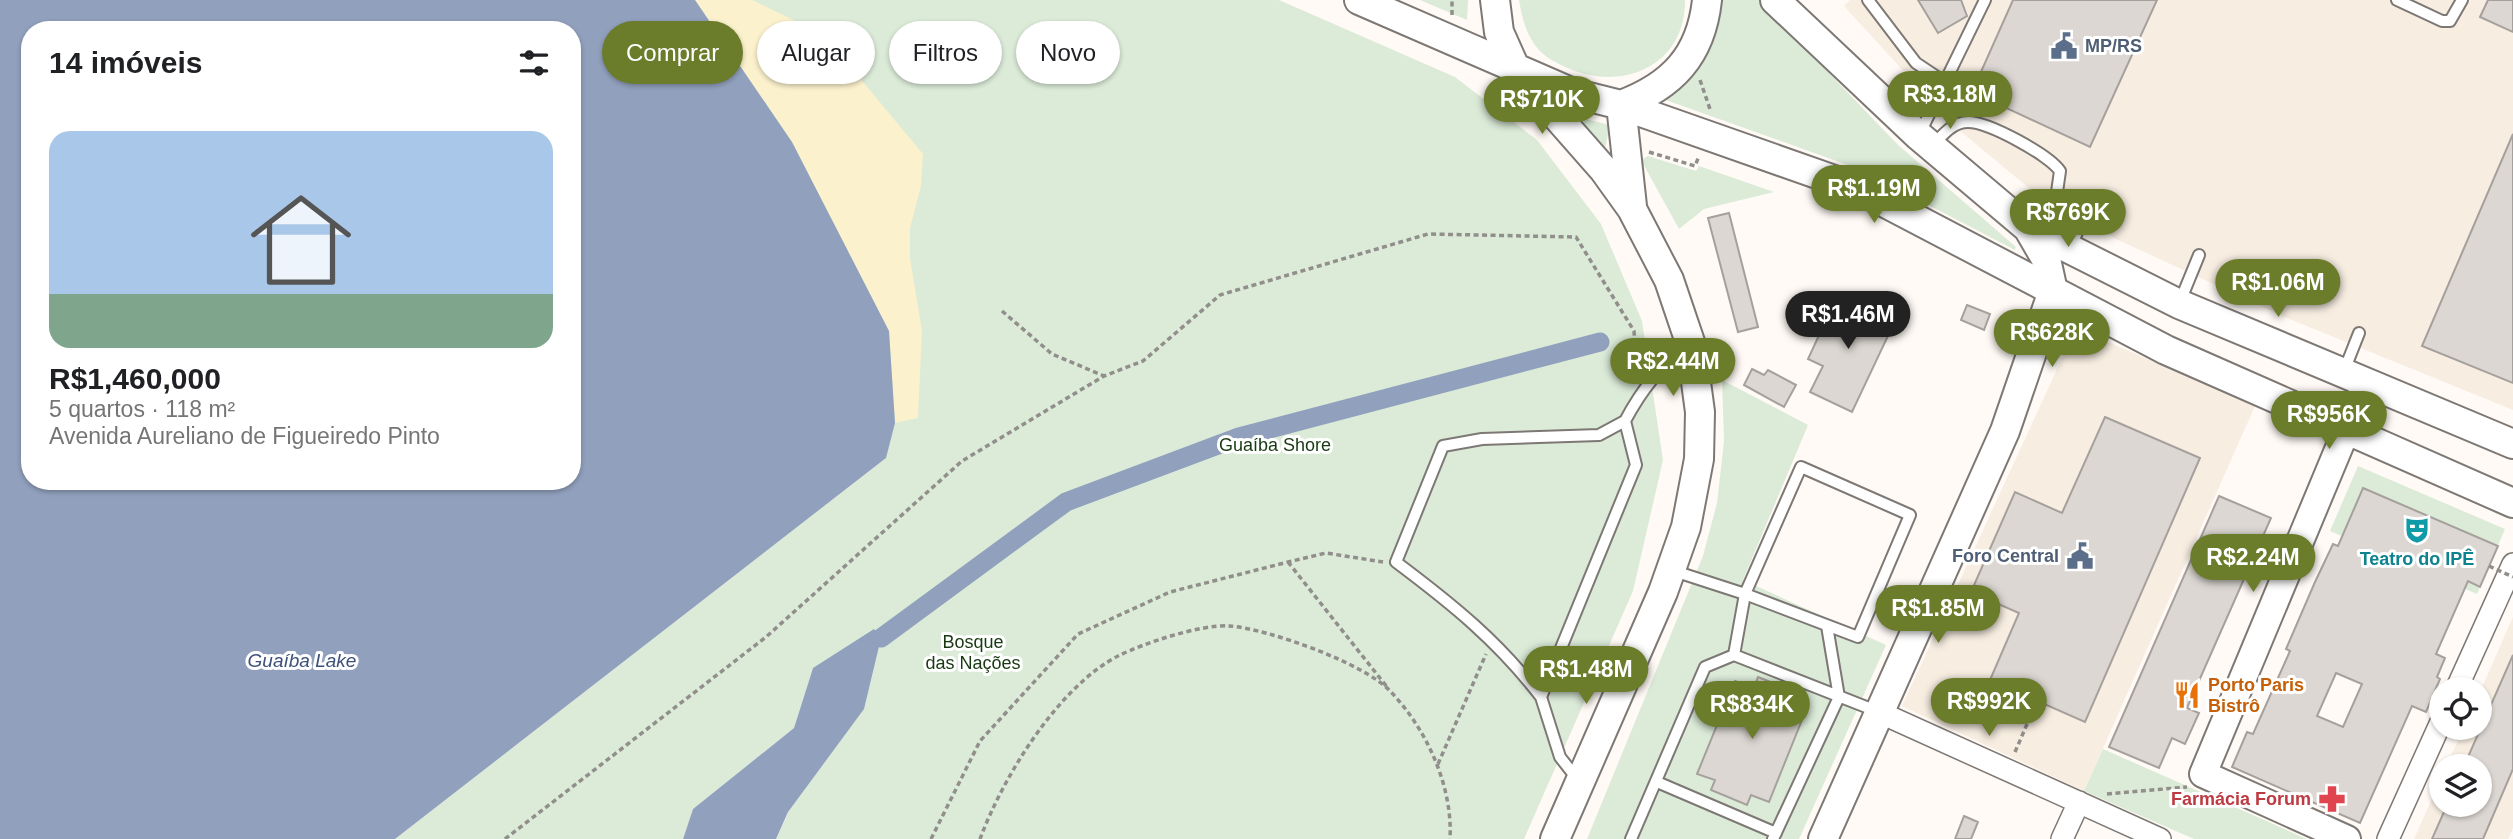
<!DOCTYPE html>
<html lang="pt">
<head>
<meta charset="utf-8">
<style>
  body { margin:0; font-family:Arial,sans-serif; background:#f2f2f2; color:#202124; height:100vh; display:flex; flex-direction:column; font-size:26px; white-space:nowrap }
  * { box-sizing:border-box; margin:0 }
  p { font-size:23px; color:#757577 }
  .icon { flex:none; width:38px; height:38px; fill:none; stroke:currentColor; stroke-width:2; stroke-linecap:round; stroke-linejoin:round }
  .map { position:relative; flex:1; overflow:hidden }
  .drawer { position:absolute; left:21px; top:21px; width:560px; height:469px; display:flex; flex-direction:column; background:#fff; border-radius:28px; box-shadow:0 2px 5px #0004 }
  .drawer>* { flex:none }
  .top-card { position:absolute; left:602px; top:21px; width:665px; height:63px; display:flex; gap:14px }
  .tools { position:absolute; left:2429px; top:677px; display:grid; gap:14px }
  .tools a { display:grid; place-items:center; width:63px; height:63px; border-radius:50%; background:#fff; box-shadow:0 2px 5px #0004; font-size:35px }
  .price { position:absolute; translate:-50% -60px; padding:0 16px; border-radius:24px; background:#6b7c2a; color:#fff; font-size:23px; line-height:46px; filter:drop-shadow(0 2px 4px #0008) }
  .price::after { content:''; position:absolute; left:50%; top:42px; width:21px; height:16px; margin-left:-10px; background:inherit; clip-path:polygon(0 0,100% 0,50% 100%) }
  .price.on { background:#222; color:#fff }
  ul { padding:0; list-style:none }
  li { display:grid; align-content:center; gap:14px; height:371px; padding:0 28px }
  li+li { border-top:2px solid #e0e0e0 }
  li span { display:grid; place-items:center; height:217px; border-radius:21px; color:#555 }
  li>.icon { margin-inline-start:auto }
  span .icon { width:126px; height:126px; fill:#fffc; stroke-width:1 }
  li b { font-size:30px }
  h2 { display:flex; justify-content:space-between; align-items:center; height:84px; padding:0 28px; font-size:30px }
  .pill { padding:0 24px; border-radius:32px; background:#fff; box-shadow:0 2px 5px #0004; font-size:24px; line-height:63px }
  .pill.on { background:#6b7c2a; color:#fff }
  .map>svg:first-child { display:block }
  .built { fill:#f7ede1 }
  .green { fill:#dbebd8 }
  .sand { fill:#fbf1cc }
  .water { fill:#91a0bd; fill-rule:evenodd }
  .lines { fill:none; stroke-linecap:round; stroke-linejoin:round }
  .canal { stroke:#91a0bd; stroke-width:19 }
  .building { fill:#dcd7d2; stroke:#a5a09c; stroke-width:2; fill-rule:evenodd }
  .service-casing { stroke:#7d7874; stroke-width:14 }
  .minor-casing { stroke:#7d7874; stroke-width:24 }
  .tertiary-casing { stroke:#7d7874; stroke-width:30 }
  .secondary-casing { stroke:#7d7874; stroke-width:32 }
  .path { stroke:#918e8b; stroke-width:3.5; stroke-dasharray:5 3.5; stroke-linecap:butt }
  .service { stroke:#fff; stroke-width:10 }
  .minor { stroke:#fff; stroke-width:21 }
  .tertiary { stroke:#fff; stroke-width:26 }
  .secondary { stroke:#fff; stroke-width:28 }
  .path-bridge { stroke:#918e8b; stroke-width:3.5; stroke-dasharray:5 3.5; stroke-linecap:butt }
  .labels { text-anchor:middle; stroke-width:6; stroke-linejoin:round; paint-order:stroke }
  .service-label { font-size:18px; font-weight:bold; fill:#4e5e75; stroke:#fff; text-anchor:start }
  .park-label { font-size:18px; fill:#183912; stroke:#fff }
  .culture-label { font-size:18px; font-weight:bold; fill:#0d838f; stroke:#fff }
  .food-label { font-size:18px; font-weight:bold; fill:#c56008; stroke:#fff; text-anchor:start }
  .health-label { font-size:18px; font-weight:bold; fill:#be3a42; stroke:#fff; text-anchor:end }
  .water-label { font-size:19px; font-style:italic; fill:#3d517b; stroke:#fff }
</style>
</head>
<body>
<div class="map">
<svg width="2513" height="839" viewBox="0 0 2513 839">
  <rect width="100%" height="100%" fill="#fffaf5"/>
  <path class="built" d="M1850,0H2513V410L2285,317L2114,238L2066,208L2047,203L1953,125L1844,6Z
    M2076,328L2255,406L2084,791L1902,706Z
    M2513,617V828L2508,839H2414L2441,778V805H2480V766H2446L2464,728H2480V692Z"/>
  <path class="green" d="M695,0H1279L1455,77L1537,140L1601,224L1642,321L1663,460L1633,591L1524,839H776L788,813L813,668L794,728L693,809L683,839H395L886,458L792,142Z
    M1420,0H1468L1467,20Z
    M1519,0H1685C1686,64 1625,92 1570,69C1558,64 1543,57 1535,45C1525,31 1522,17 1519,0Z
    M1718,0H1759L1897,144L2016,247L2015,250L1859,169L1663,99Z
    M1585,119L1610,125L1604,153L1582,124Z
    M1648,156L1696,171L1699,166L1774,192L1704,209L1679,229L1641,160Z
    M1722,380L1808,425L1743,580L1886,645L1799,839H1587L1703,556L1717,503L1724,441Z
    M2358,466L2505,529L2477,594L2330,531Z
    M2103,749L2307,839H2194L2084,791Z"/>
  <path class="sand" d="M695,0H752L810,28L833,46L923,154L921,186L910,228V258L922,331L918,418L895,423L889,331L792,142Z"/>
  <path class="water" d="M0,0H695L792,142L889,331L895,423L886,458L395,839H0ZM30,30H572V481H30Z
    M874,629L881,638L864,709L788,812L776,839H683L693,809L794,728L813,668Z"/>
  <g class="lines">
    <path class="canal" d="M881,638L1066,502L1239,437L1600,342"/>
  </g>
  <path class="building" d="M1918,0H1961L1967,16L1938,33Z
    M2013,0H2157L2090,147L1972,92Z
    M2488,0H2513V32L2480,17Z
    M2513,134V383L2422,346Z
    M1729,213L1758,327L1738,332L1708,218Z
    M1838,294L1895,321L1852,412L1810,392L1823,366L1808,359Z
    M1967,305L1990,314L1984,330L1961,320Z
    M1752,369L1764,375L1768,370L1796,385L1784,407L1744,385Z
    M2105,417L2200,458L2085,722L1990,680L2019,613L1971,592L2015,492L2062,513Z
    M2363,488L2498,546L2480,587L2468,581L2436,654L2445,658L2437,677L2440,679L2426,712L2412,706L2360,823L2232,767L2247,732L2253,734L2290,651L2286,649L2315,582L2333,544L2338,546ZM2336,673L2362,684L2343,727L2317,716Z
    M2219,496L2271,518L2187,708L2199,713L2185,744L2172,738L2159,768L2109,747Z
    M2513,655V769L2483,839H2432L2447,805H2480V766H2464Z
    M1758,677L1793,691L1788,702L1806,710L1769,802L1751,795L1747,805L1711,790L1715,780L1697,774L1735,681L1754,688Z
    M1964,816L1978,822L1971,839H1955Z"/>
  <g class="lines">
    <defs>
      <path id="service" d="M1868,0L1916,63L1946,83
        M2397,0L2442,21H2450L2462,0
        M1920,133L1985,0
        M1932,146C1943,135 1952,122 1968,122C1989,122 2049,155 2060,171L2057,192L2030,226
        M2070,247L2092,202
        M2179,304L2199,255
        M2344,371L2359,333
        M1625,421L1599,435L1482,439L1443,446L1396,562C1452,604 1498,641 1541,697L1636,465L1625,421C1641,391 1660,365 1689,347
        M1801,467L1910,515L1858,637L1745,594Z
        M1671,570L1745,594L1734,655
        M1541,697L1560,757L1578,780
        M1657,782L1776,833
        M1631,839L1705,667L1734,655L1879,712
        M1773,839L1839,697L1827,626"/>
      <path id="minor" d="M2456,690L2513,564
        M1881,713L2160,839
        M2062,839L2079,802
        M2388,839L2441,722"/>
      <path id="tertiary" d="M2347,839L2203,774L2366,383"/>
      <path id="secondary" d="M1359,0L1573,93L1621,105L1857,188L2166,350L2513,503
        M1495,0L1499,32L1516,70L1604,170L1632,209L1669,280L1691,345L1700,412L1699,459L1686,527L1663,592L1555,839
        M1775,0L1919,136L2028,228L2179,304L2513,444
        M1632,206L1621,105C1672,86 1701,56 1707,0
        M1823,839L2005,431L2053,291L2046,259L2028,228"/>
    </defs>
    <use href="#service" class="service-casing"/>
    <use href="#minor" class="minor-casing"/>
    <use href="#tertiary" class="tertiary-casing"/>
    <use href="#secondary" class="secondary-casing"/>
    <path class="path" d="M1452,15V0
      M1700,80L1711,112
      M1649,152L1695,166L1699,156
      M1002,311L1052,354L1104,376
      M1288,562L1387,687
      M2015,752L2037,701
      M1438,764L1486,654
      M2107,794L2187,787
      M505,839L766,637L962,461L1104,376L1143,361L1220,295L1428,234L1576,237L1634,331L1637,376
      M931,839L980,741L1078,634L1170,592L1288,562L1326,553L1383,562
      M980,839C1003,777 1058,687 1118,656C1144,643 1201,624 1230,626C1268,629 1364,663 1390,691C1426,728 1453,786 1450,839"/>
    <use href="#service" class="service"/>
    <use href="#minor" class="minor"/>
    <use href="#tertiary" class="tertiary"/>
    <use href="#secondary" class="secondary"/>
    <path class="path-bridge" d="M2489,566L2513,577"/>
  </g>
  <defs>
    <symbol id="civic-bare" viewBox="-9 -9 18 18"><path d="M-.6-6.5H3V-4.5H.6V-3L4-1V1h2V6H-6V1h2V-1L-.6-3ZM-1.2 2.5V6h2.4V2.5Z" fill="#5c6f8a" stroke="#fff" stroke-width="2.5" paint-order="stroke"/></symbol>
    <symbol id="theatre-bare" viewBox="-9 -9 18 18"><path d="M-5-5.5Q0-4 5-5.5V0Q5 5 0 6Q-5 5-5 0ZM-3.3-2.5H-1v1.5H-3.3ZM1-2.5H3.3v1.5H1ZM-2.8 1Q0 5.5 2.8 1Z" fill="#0f9aa8" stroke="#fff" stroke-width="2.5" paint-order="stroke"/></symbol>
    <symbol id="restaurant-bare" viewBox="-9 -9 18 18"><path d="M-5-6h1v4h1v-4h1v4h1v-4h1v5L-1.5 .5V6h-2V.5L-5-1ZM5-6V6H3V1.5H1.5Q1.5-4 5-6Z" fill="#e8710a" stroke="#fff" stroke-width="2.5" paint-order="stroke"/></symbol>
    <symbol id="pharmacy-bare" viewBox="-9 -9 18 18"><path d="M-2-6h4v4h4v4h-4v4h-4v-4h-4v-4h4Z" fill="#e0444e" stroke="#fff" stroke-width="2.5" paint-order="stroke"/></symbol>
  </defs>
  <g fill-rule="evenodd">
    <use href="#civic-bare" x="2045" y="27" width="38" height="38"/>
    <use href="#theatre-bare" x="2398" y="511" width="38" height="38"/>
    <use href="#civic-bare" x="2061" y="537" width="38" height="38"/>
    <use href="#restaurant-bare" x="2168" y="676" width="38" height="38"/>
    <use href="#pharmacy-bare" x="2313" y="780" width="38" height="38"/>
  </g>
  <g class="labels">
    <g class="service-label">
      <text x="2085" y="52">MP/RS</text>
      <text x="2059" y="562" text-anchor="end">Foro Central</text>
    </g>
    <g class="park-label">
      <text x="1275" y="451">Guaíba Shore</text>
      <text x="973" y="648">Bosque<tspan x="973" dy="21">das Nações</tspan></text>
    </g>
    <g class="culture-label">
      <text x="2417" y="565">Teatro do IPÊ</text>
    </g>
    <g class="food-label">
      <text x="2208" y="691">Porto Paris<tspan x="2208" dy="21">Bistrô</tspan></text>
    </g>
    <g class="health-label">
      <text x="2311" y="805">Farmácia Forum</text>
    </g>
    <g class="water-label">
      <text x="302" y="667">Guaíba Lake</text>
    </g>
  </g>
</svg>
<div class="tools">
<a><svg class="icon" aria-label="locate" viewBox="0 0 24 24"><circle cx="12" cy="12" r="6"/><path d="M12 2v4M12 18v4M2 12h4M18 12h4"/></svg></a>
<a><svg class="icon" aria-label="layers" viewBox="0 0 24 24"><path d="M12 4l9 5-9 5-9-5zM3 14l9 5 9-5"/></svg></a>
</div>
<b class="price" style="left:1950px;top:131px">R$3.18M</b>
<b class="price" style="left:1542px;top:136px">R$710K</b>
<b class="price" style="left:1874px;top:225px">R$1.19M</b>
<b class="price" style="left:2068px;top:249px">R$769K</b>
<b class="price" style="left:2278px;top:319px">R$1.06M</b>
<b class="price on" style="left:1848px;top:351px">R$1.46M</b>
<b class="price" style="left:2052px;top:369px">R$628K</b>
<b class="price" style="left:1673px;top:398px">R$2.44M</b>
<b class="price" style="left:2329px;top:451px">R$956K</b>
<b class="price" style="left:2253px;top:594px">R$2.24M</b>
<b class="price" style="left:1938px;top:645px">R$1.85M</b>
<b class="price" style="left:1586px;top:706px">R$1.48M</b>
<b class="price" style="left:1989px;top:738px">R$992K</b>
<b class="price" style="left:1752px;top:741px">R$834K</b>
<div class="top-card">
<a class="pill on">Comprar</a>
<a class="pill">Alugar</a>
<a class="pill">Filtros</a>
<a class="pill">Novo</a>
</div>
<section class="drawer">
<h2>14 imóveis<svg class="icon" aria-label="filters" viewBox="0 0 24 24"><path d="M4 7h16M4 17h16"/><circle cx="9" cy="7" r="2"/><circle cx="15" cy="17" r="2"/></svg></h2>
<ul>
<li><span style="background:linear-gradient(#a9c7e8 75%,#7fa58c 0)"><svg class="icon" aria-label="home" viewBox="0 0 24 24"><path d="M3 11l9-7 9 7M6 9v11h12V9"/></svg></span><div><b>R$1,460,000</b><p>5 quartos · 118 m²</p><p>Avenida Aureliano de Figueiredo Pinto</p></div></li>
</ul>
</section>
</div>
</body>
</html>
